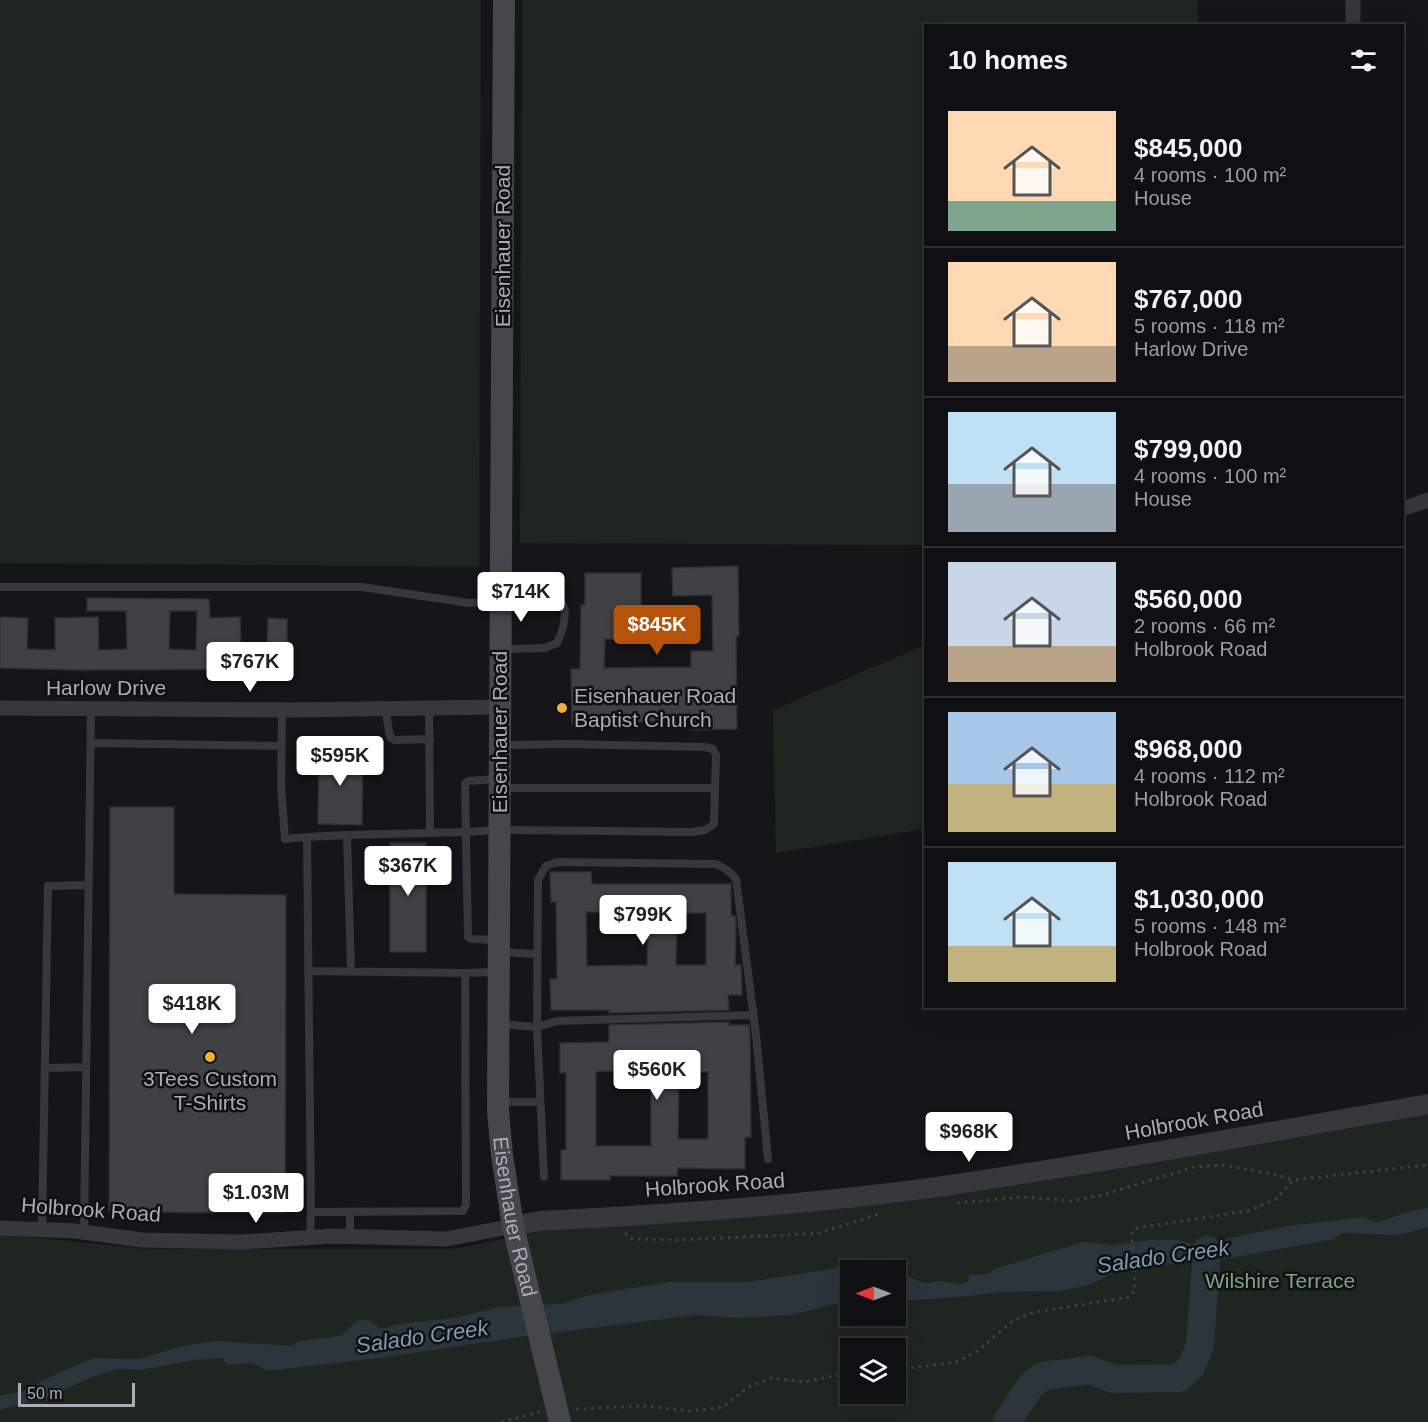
<!DOCTYPE html>
<html lang="en">
<head>
<meta charset="utf-8">
<style>
  body { margin:0; font-family:Arial,sans-serif; background:#19191b; color:#f1f3f6; height:100vh; display:flex; flex-direction:column; font-size:22px; white-space:nowrap }
  * { box-sizing:border-box; margin:0 }
  p { font-size:20px; color:#9c9d9f }
  .icon { flex:none; width:33px; height:33px; fill:none; stroke:currentColor; stroke-width:2; stroke-linecap:round; stroke-linejoin:round }
  .map { position:relative; flex:1; overflow:hidden }
  .side { position:absolute; left:924px; top:24px; width:480px; height:984px; display:flex; flex-direction:column; background:#101012; border-radius:0px; box-shadow:0 6px 24px #0002,0 0 0 2px #303032 }
  .side>* { flex:none }
  .needle { width:39px; rotate:270deg }
  .fabs { position:absolute; left:840px; top:1260px; display:grid; gap:12px }
  .fabs a { display:grid; place-items:center; width:66px; height:66px; border-radius:0px; background:#101012; box-shadow:0 6px 24px #0002,0 0 0 2px #303032; font-size:30px }
  .scale { position:absolute; left:18px; bottom:15px; width:117px; box-sizing:border-box; padding-left:6px; border:3px solid #a8adb8; border-top:0; font-size:16px; line-height:21px; white-space:nowrap; color:#a8adb8; -webkit-text-stroke:4px #111113; paint-order:stroke }
  .price { position:absolute; translate:-50% -51px; padding:0 14px; border-radius:6px; background:#fff; color:#222; font-size:20px; line-height:39px; filter:drop-shadow(0 2px 3px #0008) }
  .price::after { content:''; position:absolute; left:50%; top:36px; width:18px; height:14px; margin-left:-9px; background:inherit; clip-path:polygon(0 0,100% 0,50% 100%) }
  .price.on { background:#b45309; color:#fff }
  ul { padding:0; list-style:none }
  li { display:flex; align-items:center; gap:18px; height:150px; padding:0 24px }
  li+li { border-top:2px solid #303032 }
  li span { display:grid; place-items:center; flex:none; width:168px; height:120px; border-radius:0px; color:#555 }
  li>.icon { margin-inline-start:auto }
  span .icon { width:72px; height:72px; fill:#fffc; stroke-width:1 }
  li b { font-size:26px }
  h2 { display:flex; justify-content:space-between; align-items:center; height:72px; padding:0 24px; font-size:26px }
  .map>svg:first-child { display:block }
  .green { fill:#1e261f; fill-rule:evenodd }
  .water { fill:#2c353c }
  .lines { fill:none; stroke-linecap:round; stroke-linejoin:round }
  .river { stroke:#2c353c; stroke-width:28 }
  .building { fill:#404145; stroke:#303034; stroke-width:1.5; fill-rule:evenodd }
  .path { stroke:#3d3f44; stroke-width:3; stroke-dasharray:3 4.5; stroke-linecap:butt }
  .service { stroke:#37383d; stroke-width:8 }
  .minor { stroke:#37383d; stroke-width:15 }
  .tertiary { stroke:#37383d; stroke-width:20 }
  .secondary { stroke:#45474d; stroke-width:22 }
  .poi-dot { fill:#f2b134; stroke:#111113; stroke-width:2 }
  .labels { text-anchor:middle; stroke-width:5; stroke-linejoin:round; paint-order:stroke }
  .street-label { font-size:21px; fill:#a8adb8; stroke:#111113 }
  .poi-label { font-size:21px; fill:#a8adb8; stroke:#111113; text-anchor:start }
  .park-label { font-size:21px; fill:#7fa381; stroke:#111113 }
  .water-label { font-size:22px; font-style:italic; fill:#7f9bb3; stroke:#111113 }
</style>
</head>
<body>
<div class="map">
<svg width="1428" height="1422" viewBox="0 0 1428 1422">
  <rect width="100%" height="100%" fill="#161618"/>
  <path class="green" d="M0,0H481L479,567L0,563Z
    M522,0H1198V25L926,26L925,545L520,543Z
    M925,645V829L776,853L773,710Z
    M1428,1111V1422H0V1234L148,1249H453L542,1231L723,1216ZM850,1270H896V1316H850ZM850,1348H896V1394H850Z"/>
  <path class="water" d="M1428,1208V1227L1399,1235L1342,1233L1334,1239L1225,1259L1121,1269L1089,1285L1060,1291L1001,1292L958,1297L896,1301V1271L921,1282L929,1283L938,1281L961,1284L969,1281V1275L987,1274L997,1268L1083,1242L1112,1245L1150,1240H1178L1197,1245L1288,1226L1364,1217L1376,1223L1414,1210Z
    M887,1260L888,1268L895,1270H850V1304L831,1305L791,1315L737,1318L696,1315L520,1337L372,1359L275,1370H266L253,1363L227,1365L223,1358L194,1360L141,1370L117,1369L92,1377L49,1397L0,1410V1396L26,1390L58,1373L94,1358L140,1359L181,1346L217,1341L292,1346L298,1341L340,1336L357,1321L369,1320L381,1329L399,1324L454,1318L498,1307L561,1304L589,1295L669,1282H748Z"/>
  <g class="lines">
    <path class="river" d="M1007,1422L1031,1385L1043,1376L1090,1370L1113,1379L1179,1378L1191,1367L1200,1345L1207,1250"/>
  </g>
  <path class="building" d="M738,566L739,636H736L737,729L692,730V721L572,723L571,669H580L581,605H585V573H641V639H605L604,668L691,667V651H713L712,595L673,596L672,568Z
    M87,598L209,599L210,618L240,617L241,650H267L268,618L287,619V669L79,670L0,668V617L28,618L27,649L55,650V618L98,617L99,650L127,649L126,611H87ZM170,611H197L196,650L169,649Z
    M319,747L353,748V753H363L362,825L318,824Z
    M110,807H174V894L286,895L285,1213L109,1212Z
    M390,843H426V952H390Z
    M550,872H591L592,884H731V916H735L736,925L735,965H741L742,995H728L729,1010L609,1013V1010H551L550,979H557L556,902H551ZM586,912H648L647,965L587,966ZM677,913H706V965H676Z
    M729,1022V1025H749L750,1036L751,1137H745V1169L678,1168L677,1176H610V1180H561V1150H566V1073H560V1043L609,1042V1025ZM602,1071L651,1072V1146H596V1072ZM679,1072H708V1139H678Z"/>
  <g class="lines">
    <path class="path" d="M957,1203L1022,1197L1073,1201L1106,1194L1194,1167L1221,1165L1274,1174L1293,1180
      M625,1233L632,1239L678,1240L787,1235L819,1233L882,1213
      M896,1370L956,1362L976,1352L1014,1320L1035,1312L1130,1297L1135,1290L1132,1233L1137,1228L1247,1211L1275,1200L1293,1180L1428,1165
      M576,1409L644,1406L690,1411L723,1407L748,1387L772,1378L804,1382L850,1373
      M501,1422L540,1412"/>
    <path class="service" d="M0,587H362L469,603L499,601
      M502,593C541,593 583,587 557,643L545,648L504,649
      M429,707L430,833
      M385,708L390,737L395,740L430,739
      M282,710L281,785L285,839L307,837
      M91,743L282,746
      M497,779L468,781L465,784L468,937L471,939L497,940
      M501,788H715
      M347,835L307,837L311,1212L463,1211L466,1204L465,973L497,972
      M500,952L537,954
      M308,971L465,973
      M351,971L347,835L465,832L499,830L693,832L705,830L714,824L716,755L713,749L705,747L567,744L501,745
      M499,1024L537,1027L557,1021L753,1015
      M45,1068L86,1067
      M500,1102H540
      M544,1177L537,1027L538,880L546,866L557,862L716,864C724,868 730,871 736,879L756,1035L768,1159
      M42,1230L48,886L88,885
      M84,1232L91,709
      M350,1236V1213
      M310,1237L311,1212"/>
    <path class="minor" d="M1353,26V0
      M1402,509L1428,500
      M0,708L290,710L500,707
      M0,1228L76,1231L142,1240L241,1242L332,1236L446,1239L513,1226"/>
    <path class="tertiary" d="M513,1226L540,1221C673,1214 805,1205 937,1187C1101,1163 1265,1133 1428,1104"/>
    <path class="secondary" id="s1" d="M504,0L498,1111L502,1155L513,1226L560,1422"/>
  </g>
  <g class="poi-dot">
    <circle cx="562" cy="708" r="6"/>
    <circle cx="210" cy="1057" r="6"/>
  </g>
  <g class="labels">
    <g class="street-label">
      <text transform="translate(503 246) rotate(-90)" y="7">Eisenhauer Road</text>
      <text x="106" y="695">Harlow Drive</text>
      <text transform="translate(500 732) rotate(-90)" y="7">Eisenhauer Road</text>
      <text transform="translate(1194 1121) rotate(-10)" y="7">Holbrook Road</text>
      <text transform="translate(715 1185) rotate(-4)" y="7">Holbrook Road</text>
      <text transform="translate(91 1210) rotate(4)" y="7">Holbrook Road</text>
      <text dy="7" stroke="none"><textPath href="#s1" startOffset="1218">Eisenhauer Road</textPath></text>
    </g>
    <g class="poi-label">
      <text x="574" y="703">Eisenhauer Road<tspan x="574" dy="24">Baptist Church</tspan></text>
      <text x="210" y="1086" text-anchor="middle">3Tees Custom<tspan x="210" dy="24">T-Shirts</tspan></text>
    </g>
    <g class="park-label">
      <text x="1280" y="1288">Wilshire Terrace</text>
    </g>
    <g class="water-label">
      <text transform="translate(1163 1256) rotate(-8)" y="8">Salado Creek</text>
      <text transform="translate(422 1336) rotate(-8)" y="8">Salado Creek</text>
    </g>
  </g>
</svg>
<div class="fabs">
<a><svg class="needle" viewBox="-14 -14 28 28"><path d="M0-13l5 13h-10z" fill="#e53935"/><path d="M0 13l5-13h-10z" fill="#9c9d9f"/></svg></a>
<a><svg class="icon" aria-label="layers" viewBox="0 0 24 24"><path d="M12 4l9 5-9 5-9-5zM3 14l9 5 9-5"/></svg></a>
</div>
<div class="scale">50 m</div>
<b class="price" style="left:521px;top:623px">$714K</b>
<b class="price on" style="left:657px;top:656px">$845K</b>
<b class="price" style="left:250px;top:693px">$767K</b>
<b class="price" style="left:340px;top:787px">$595K</b>
<b class="price" style="left:408px;top:897px">$367K</b>
<b class="price" style="left:643px;top:946px">$799K</b>
<b class="price" style="left:192px;top:1035px">$418K</b>
<b class="price" style="left:657px;top:1101px">$560K</b>
<b class="price" style="left:969px;top:1163px">$968K</b>
<b class="price" style="left:256px;top:1224px">$1.03M</b>
<section class="side">
<h2>10 homes<svg class="icon" aria-label="filters" viewBox="0 0 24 24"><path d="M4 7h16M4 17h16"/><circle cx="9" cy="7" r="2"/><circle cx="15" cy="17" r="2"/></svg></h2>
<ul>
<li><span style="background:linear-gradient(#ffd9b3 75%,#7fa58c 0)"><svg class="icon" aria-label="home" viewBox="0 0 24 24"><path d="M3 11l9-7 9 7M6 9v11h12V9"/></svg></span><div><b>$845,000</b><p>4 rooms · 100 m²</p><p>House</p></div></li>
<li><span style="background:linear-gradient(#ffd9b3 70%,#b9a48a 0)"><svg class="icon" aria-label="home" viewBox="0 0 24 24"><path d="M3 11l9-7 9 7M6 9v11h12V9"/></svg></span><div><b>$767,000</b><p>5 rooms · 118 m²</p><p>Harlow Drive</p></div></li>
<li><span style="background:linear-gradient(#bfe0f5 60%,#9aa5b1 0)"><svg class="icon" aria-label="home" viewBox="0 0 24 24"><path d="M3 11l9-7 9 7M6 9v11h12V9"/></svg></span><div><b>$799,000</b><p>4 rooms · 100 m²</p><p>House</p></div></li>
<li><span style="background:linear-gradient(#c9d6e8 70%,#b9a48a 0)"><svg class="icon" aria-label="home" viewBox="0 0 24 24"><path d="M3 11l9-7 9 7M6 9v11h12V9"/></svg></span><div><b>$560,000</b><p>2 rooms · 66 m²</p><p>Holbrook Road</p></div></li>
<li><span style="background:linear-gradient(#a9c7e8 60%,#c2b280 0)"><svg class="icon" aria-label="home" viewBox="0 0 24 24"><path d="M3 11l9-7 9 7M6 9v11h12V9"/></svg></span><div><b>$968,000</b><p>4 rooms · 112 m²</p><p>Holbrook Road</p></div></li>
<li><span style="background:linear-gradient(#bfe0f5 70%,#c2b280 0)"><svg class="icon" aria-label="home" viewBox="0 0 24 24"><path d="M3 11l9-7 9 7M6 9v11h12V9"/></svg></span><div><b>$1,030,000</b><p>5 rooms · 148 m²</p><p>Holbrook Road</p></div></li>
</ul>
</section>
</div>
</body>
</html>
